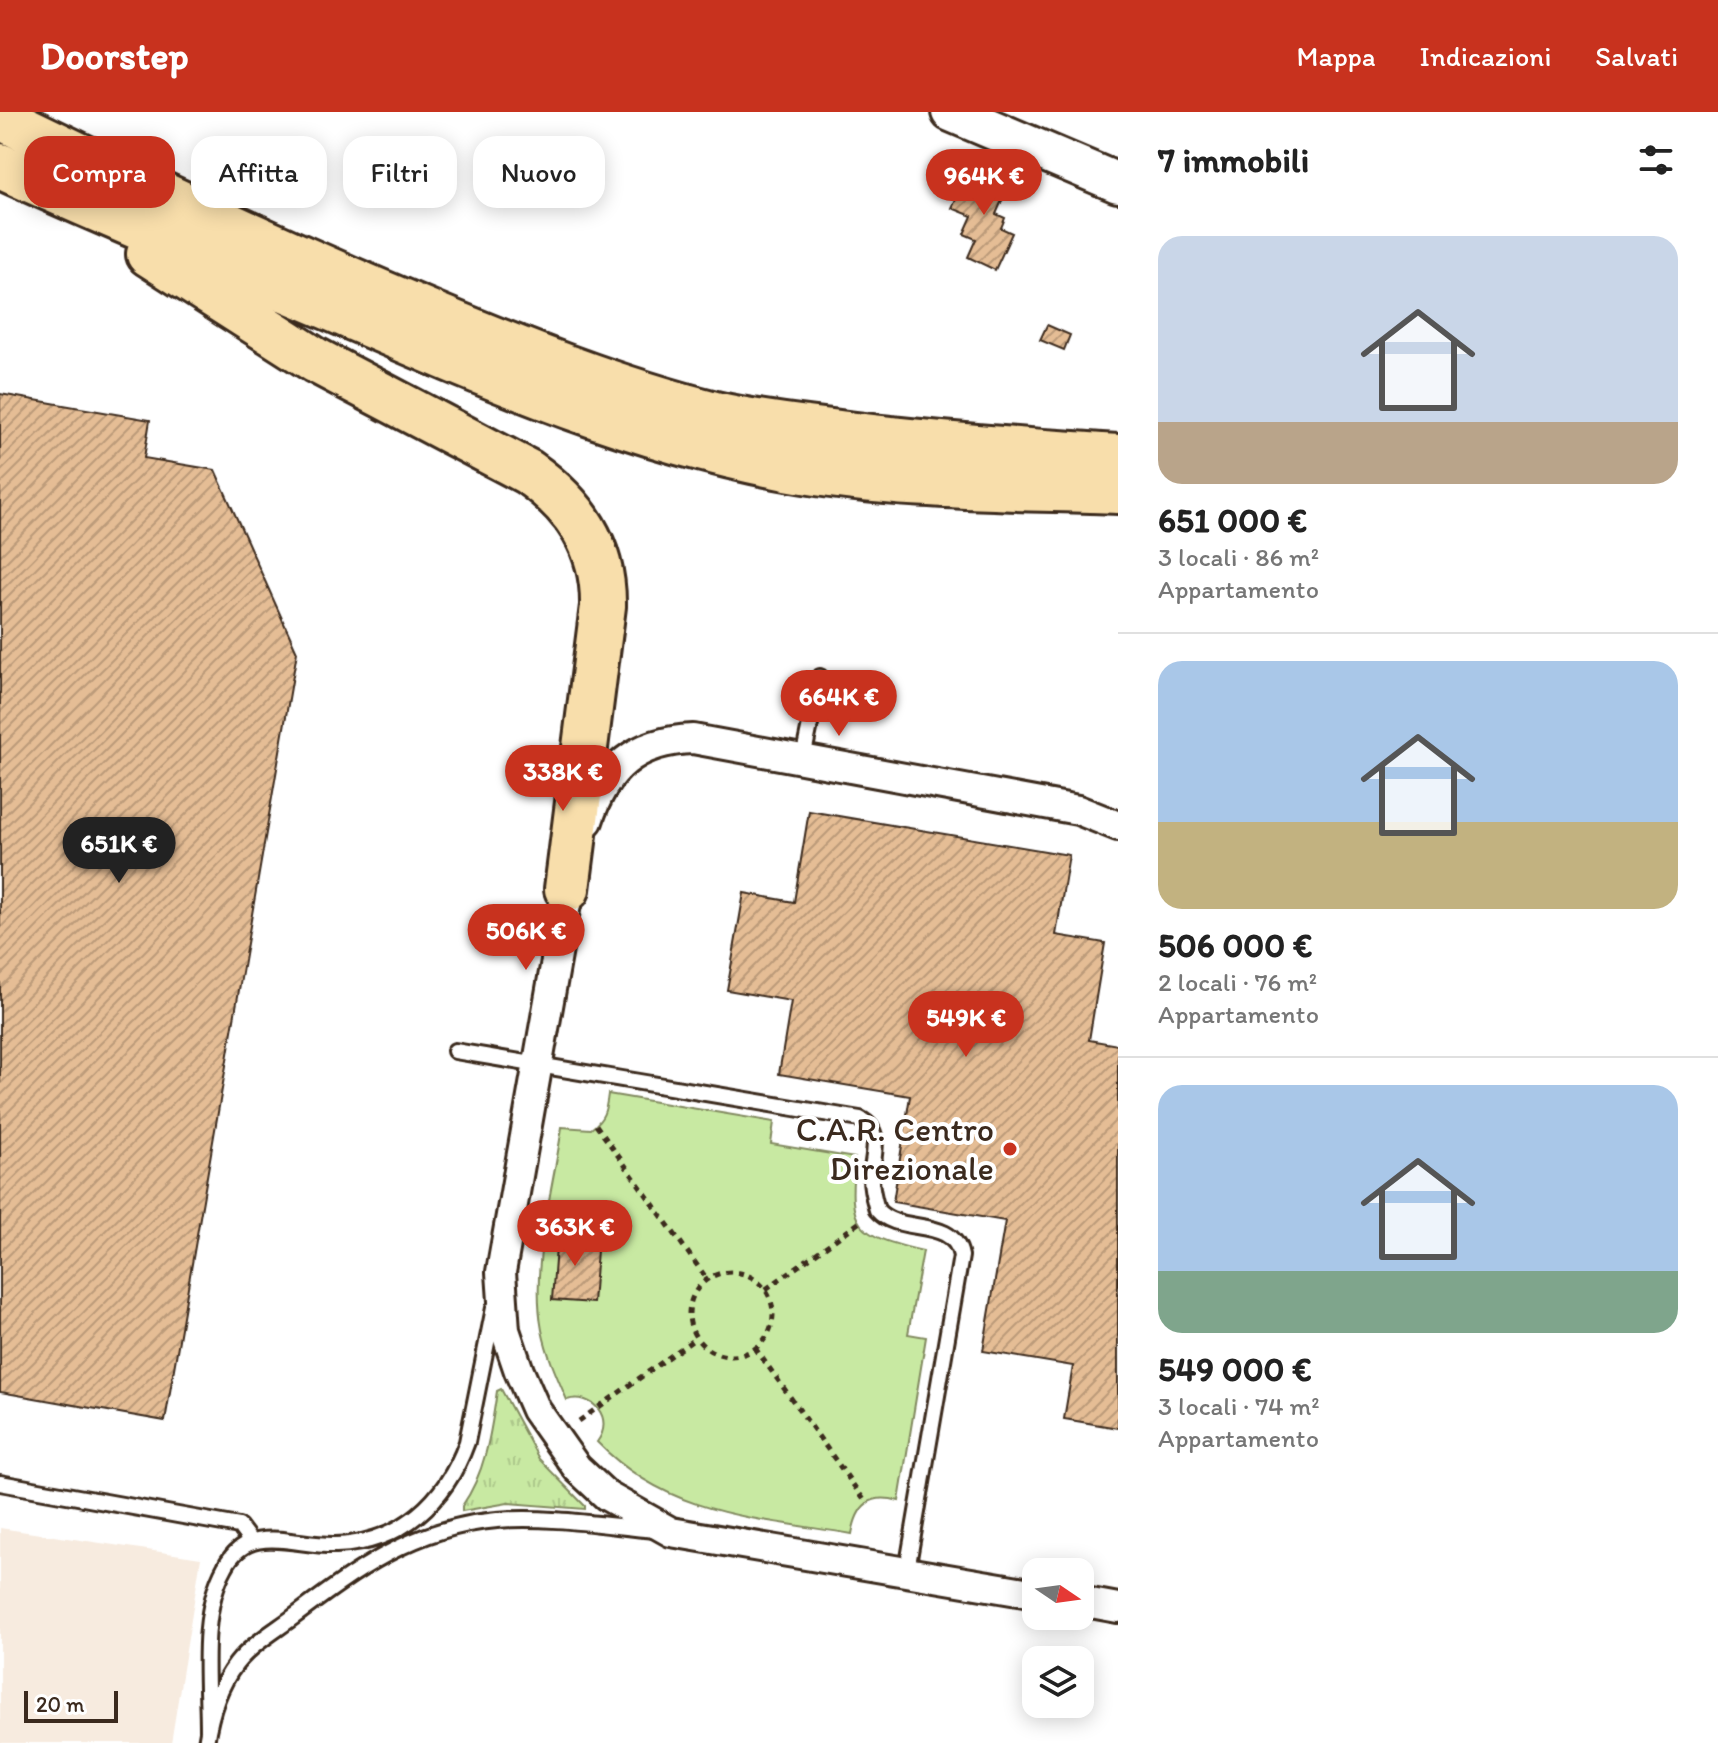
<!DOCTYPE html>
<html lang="it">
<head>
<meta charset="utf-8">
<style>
  body { margin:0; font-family:Itim,sans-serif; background:#f6f6f6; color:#222; height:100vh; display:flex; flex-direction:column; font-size:30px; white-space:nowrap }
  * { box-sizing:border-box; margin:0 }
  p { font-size:26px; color:#767676 }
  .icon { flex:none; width:44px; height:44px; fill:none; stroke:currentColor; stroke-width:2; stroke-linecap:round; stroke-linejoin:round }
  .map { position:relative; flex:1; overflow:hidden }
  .drawer { display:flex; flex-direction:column; background:#fff; width:600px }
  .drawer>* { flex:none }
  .top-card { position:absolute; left:24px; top:24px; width:760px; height:72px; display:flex; gap:16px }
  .needle { width:52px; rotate:103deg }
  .tools { position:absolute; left:1022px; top:1446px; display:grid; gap:16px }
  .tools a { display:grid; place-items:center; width:72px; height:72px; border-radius:16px; background:#fff; box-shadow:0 4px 20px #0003; font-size:40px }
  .scale { position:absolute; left:24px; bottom:20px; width:94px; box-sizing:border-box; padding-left:8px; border:4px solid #3b2a1e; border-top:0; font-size:22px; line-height:28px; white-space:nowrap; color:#3b2a1e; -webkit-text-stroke:6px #fff; paint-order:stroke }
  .price { position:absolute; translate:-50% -68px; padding:0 18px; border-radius:28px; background:#c8321e; color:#fff; font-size:26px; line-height:52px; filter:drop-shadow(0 2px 4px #0008) }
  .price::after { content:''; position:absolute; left:50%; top:48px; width:24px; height:18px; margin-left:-12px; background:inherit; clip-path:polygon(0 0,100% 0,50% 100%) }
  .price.selected { background:#222; color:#fff }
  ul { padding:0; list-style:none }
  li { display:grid; align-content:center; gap:16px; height:424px; padding:0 40px }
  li+li { border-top:2px solid #e0e0e0 }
  li span { display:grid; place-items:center; height:248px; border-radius:24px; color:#555 }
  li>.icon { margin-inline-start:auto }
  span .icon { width:144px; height:144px; fill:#fffc; stroke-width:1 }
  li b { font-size:34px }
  h2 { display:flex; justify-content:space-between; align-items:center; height:96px; padding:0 40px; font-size:34px }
  .chip { padding:0 28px; border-radius:24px; background:#fff; box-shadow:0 4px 20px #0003; font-size:28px; line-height:72px }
  .chip.selected { background:#c8321e; color:#fff }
  header { display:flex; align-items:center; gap:48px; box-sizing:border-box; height:112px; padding:0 40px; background:#c8321e; color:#fff }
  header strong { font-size:38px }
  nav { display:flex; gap:44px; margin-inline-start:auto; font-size:28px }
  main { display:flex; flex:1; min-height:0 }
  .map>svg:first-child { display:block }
  .built { fill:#f7ebdf }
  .grass { fill:url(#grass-tufts); stroke:#828a60; stroke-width:2 }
  .park { fill:#c8e9a2; stroke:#828a60; stroke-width:2 }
  .building { fill:url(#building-hatch); stroke:#3b2a1e; stroke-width:2 }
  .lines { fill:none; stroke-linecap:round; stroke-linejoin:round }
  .lane-casing { stroke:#3b2a1e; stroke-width:20 }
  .street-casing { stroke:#3b2a1e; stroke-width:34 }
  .secondary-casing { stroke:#3b2a1e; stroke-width:44 }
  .highway-casing { stroke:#3b2a1e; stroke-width:50 }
  .path { stroke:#3b2a1e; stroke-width:5; stroke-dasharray:6 6; stroke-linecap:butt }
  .lane { stroke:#fff; stroke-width:14 }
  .street { stroke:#fff; stroke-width:28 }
  .secondary { stroke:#fff; stroke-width:38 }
  .highway { stroke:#f8deab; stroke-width:44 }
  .poi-dot { fill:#c8321e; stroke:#fff; stroke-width:3 }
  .labels { text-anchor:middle; stroke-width:8; stroke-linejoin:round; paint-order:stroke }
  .poi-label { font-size:34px; fill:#3b2a1e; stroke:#fff; text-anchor:end }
</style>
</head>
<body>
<header>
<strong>Doorstep</strong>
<nav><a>Mappa</a><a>Indicazioni</a><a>Salvati</a></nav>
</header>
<main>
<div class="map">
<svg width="1118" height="1631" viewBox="0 0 1118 1631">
  <defs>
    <pattern id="grass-tufts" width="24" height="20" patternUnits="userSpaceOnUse" patternTransform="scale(2)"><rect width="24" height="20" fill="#c8e9a2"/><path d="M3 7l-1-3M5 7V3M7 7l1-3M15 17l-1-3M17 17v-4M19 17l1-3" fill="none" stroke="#adc88b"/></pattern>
    <pattern id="building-hatch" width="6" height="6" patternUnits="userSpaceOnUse" patternTransform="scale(2)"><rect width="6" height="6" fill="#e5bd95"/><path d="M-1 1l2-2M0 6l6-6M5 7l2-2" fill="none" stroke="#bb9a79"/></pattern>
  </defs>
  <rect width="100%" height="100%" fill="#fff"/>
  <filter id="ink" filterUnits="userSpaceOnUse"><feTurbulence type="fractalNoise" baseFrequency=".0125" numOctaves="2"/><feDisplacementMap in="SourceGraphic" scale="16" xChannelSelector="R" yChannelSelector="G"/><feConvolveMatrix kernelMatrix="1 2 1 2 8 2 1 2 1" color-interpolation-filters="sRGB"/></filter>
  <g filter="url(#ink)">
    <path class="built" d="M0,1416L201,1446L171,1631H0Z"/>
    <path class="grass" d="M501,1277L539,1347L585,1394V1397L508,1391L462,1399V1394C486,1360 491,1319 497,1279Z"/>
    <path class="park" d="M608,982L774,1010L771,1032L855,1046C847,1116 856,1123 923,1139L908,1222L926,1225L899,1389C870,1381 857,1393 852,1422C756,1406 669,1404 597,1330C615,1307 593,1280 567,1288C557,1265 547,1243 542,1218C530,1154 553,1079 562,1015L591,1017C604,1007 606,999 608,982Z"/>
    <path class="building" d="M970,56L1009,73L996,102L1005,106L1001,116L1012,121L995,158L968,145L976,127L964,122L972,104L952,96Z
      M1047,213L1070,223L1064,238L1040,228Z
      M0,282L150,308L144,346L215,358L297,540L165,1309L0,1280Z
      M809,699L1069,743L1056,823L1105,831L1089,928L1118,933V1316L1064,1307L1073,1254L983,1239L1005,1109L893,1090L910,984L779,962L791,889L727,878L744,781L794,790Z
      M557,1122L598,1125L593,1191L552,1188Z"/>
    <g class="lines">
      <defs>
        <path id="lane" d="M803,646L820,565
          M455,939L860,1007C884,1019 872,1045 871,1066C871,1077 874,1087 877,1098C899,1124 953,1103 961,1144L907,1458
          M0,1371L239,1414L251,1430
          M208,1618C208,1567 199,1502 225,1455C249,1409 296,1435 336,1433C401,1431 446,1389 467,1330L494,1196
          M206,1631C210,1604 219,1574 236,1552C251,1533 273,1520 292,1506C356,1458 414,1415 497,1408C550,1404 602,1413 655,1418"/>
        <path id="street" d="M588,709C605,656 636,629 693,627L1078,698L1118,714
          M571,764L501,1160L505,1218L519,1259L536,1298L577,1356L607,1384L671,1420L1036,1482
          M1080,1489L1118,1496"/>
        <path id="secondary" d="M951,0L1118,71"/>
        <path id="highway" d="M0,5C142,74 284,141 430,201C524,240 616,277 715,302C758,312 802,316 847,322C937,333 1027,339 1118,345
          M0,54C113,106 229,153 344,202C488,264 631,327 787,356C896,376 1008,375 1118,379
          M149,142L315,248L528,360C575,393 604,434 603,494L567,777"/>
      </defs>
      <use href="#lane" class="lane-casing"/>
      <use href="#street" class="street-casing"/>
      <use href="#secondary" class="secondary-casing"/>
      <use href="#highway" class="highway-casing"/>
      <path class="path" d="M596,1013L707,1167
        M689 1202a42 42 0 1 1 84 0a42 42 0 1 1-84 0Z
        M766,1177L860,1110
        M755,1236L867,1392
        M579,1309L696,1226"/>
      <use href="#lane" class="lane"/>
      <use href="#street" class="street"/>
      <use href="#secondary" class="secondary"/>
      <use href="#highway" class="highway"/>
    </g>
  </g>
  <circle class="poi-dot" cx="1010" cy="1037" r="8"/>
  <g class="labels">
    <g class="poi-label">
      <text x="994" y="1029">C.A.R. Centro<tspan x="994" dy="39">Direzionale</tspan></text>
    </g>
  </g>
</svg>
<div class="tools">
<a><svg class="needle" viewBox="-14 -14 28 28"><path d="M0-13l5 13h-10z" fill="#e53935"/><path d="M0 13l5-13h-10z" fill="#767676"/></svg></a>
<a><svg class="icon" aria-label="layers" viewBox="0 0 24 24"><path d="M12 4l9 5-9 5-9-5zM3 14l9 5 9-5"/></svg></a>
</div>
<div class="scale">20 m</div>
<b class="price" style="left:984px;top:105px">964K €</b>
<b class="price" style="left:839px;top:626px">664K €</b>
<b class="price" style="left:563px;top:701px">338K €</b>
<b class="price selected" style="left:119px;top:773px">651K €</b>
<b class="price" style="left:526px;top:860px">506K €</b>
<b class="price" style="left:966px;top:947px">549K €</b>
<b class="price" style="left:575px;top:1156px">363K €</b>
<div class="top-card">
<a class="chip selected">Compra</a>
<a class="chip">Affitta</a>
<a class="chip">Filtri</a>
<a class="chip">Nuovo</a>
</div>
</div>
<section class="drawer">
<h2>7 immobili<svg class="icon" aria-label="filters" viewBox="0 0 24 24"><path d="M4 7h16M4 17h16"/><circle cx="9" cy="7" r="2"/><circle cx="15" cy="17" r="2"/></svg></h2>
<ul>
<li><span style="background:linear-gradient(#c9d6e8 75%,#b9a48a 0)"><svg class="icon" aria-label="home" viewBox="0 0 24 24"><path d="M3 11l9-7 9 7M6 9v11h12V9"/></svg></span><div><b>651 000 €</b><p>3 locali · 86 m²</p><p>Appartamento</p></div></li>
<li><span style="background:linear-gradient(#a9c7e8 65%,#c2b280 0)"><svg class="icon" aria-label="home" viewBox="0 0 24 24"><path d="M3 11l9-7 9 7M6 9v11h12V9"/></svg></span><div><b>506 000 €</b><p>2 locali · 76 m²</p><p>Appartamento</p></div></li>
<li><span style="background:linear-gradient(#a9c7e8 75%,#7fa58c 0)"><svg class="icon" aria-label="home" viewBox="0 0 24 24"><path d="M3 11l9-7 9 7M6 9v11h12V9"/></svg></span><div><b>549 000 €</b><p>3 locali · 74 m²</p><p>Appartamento</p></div></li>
</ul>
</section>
</main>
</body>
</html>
